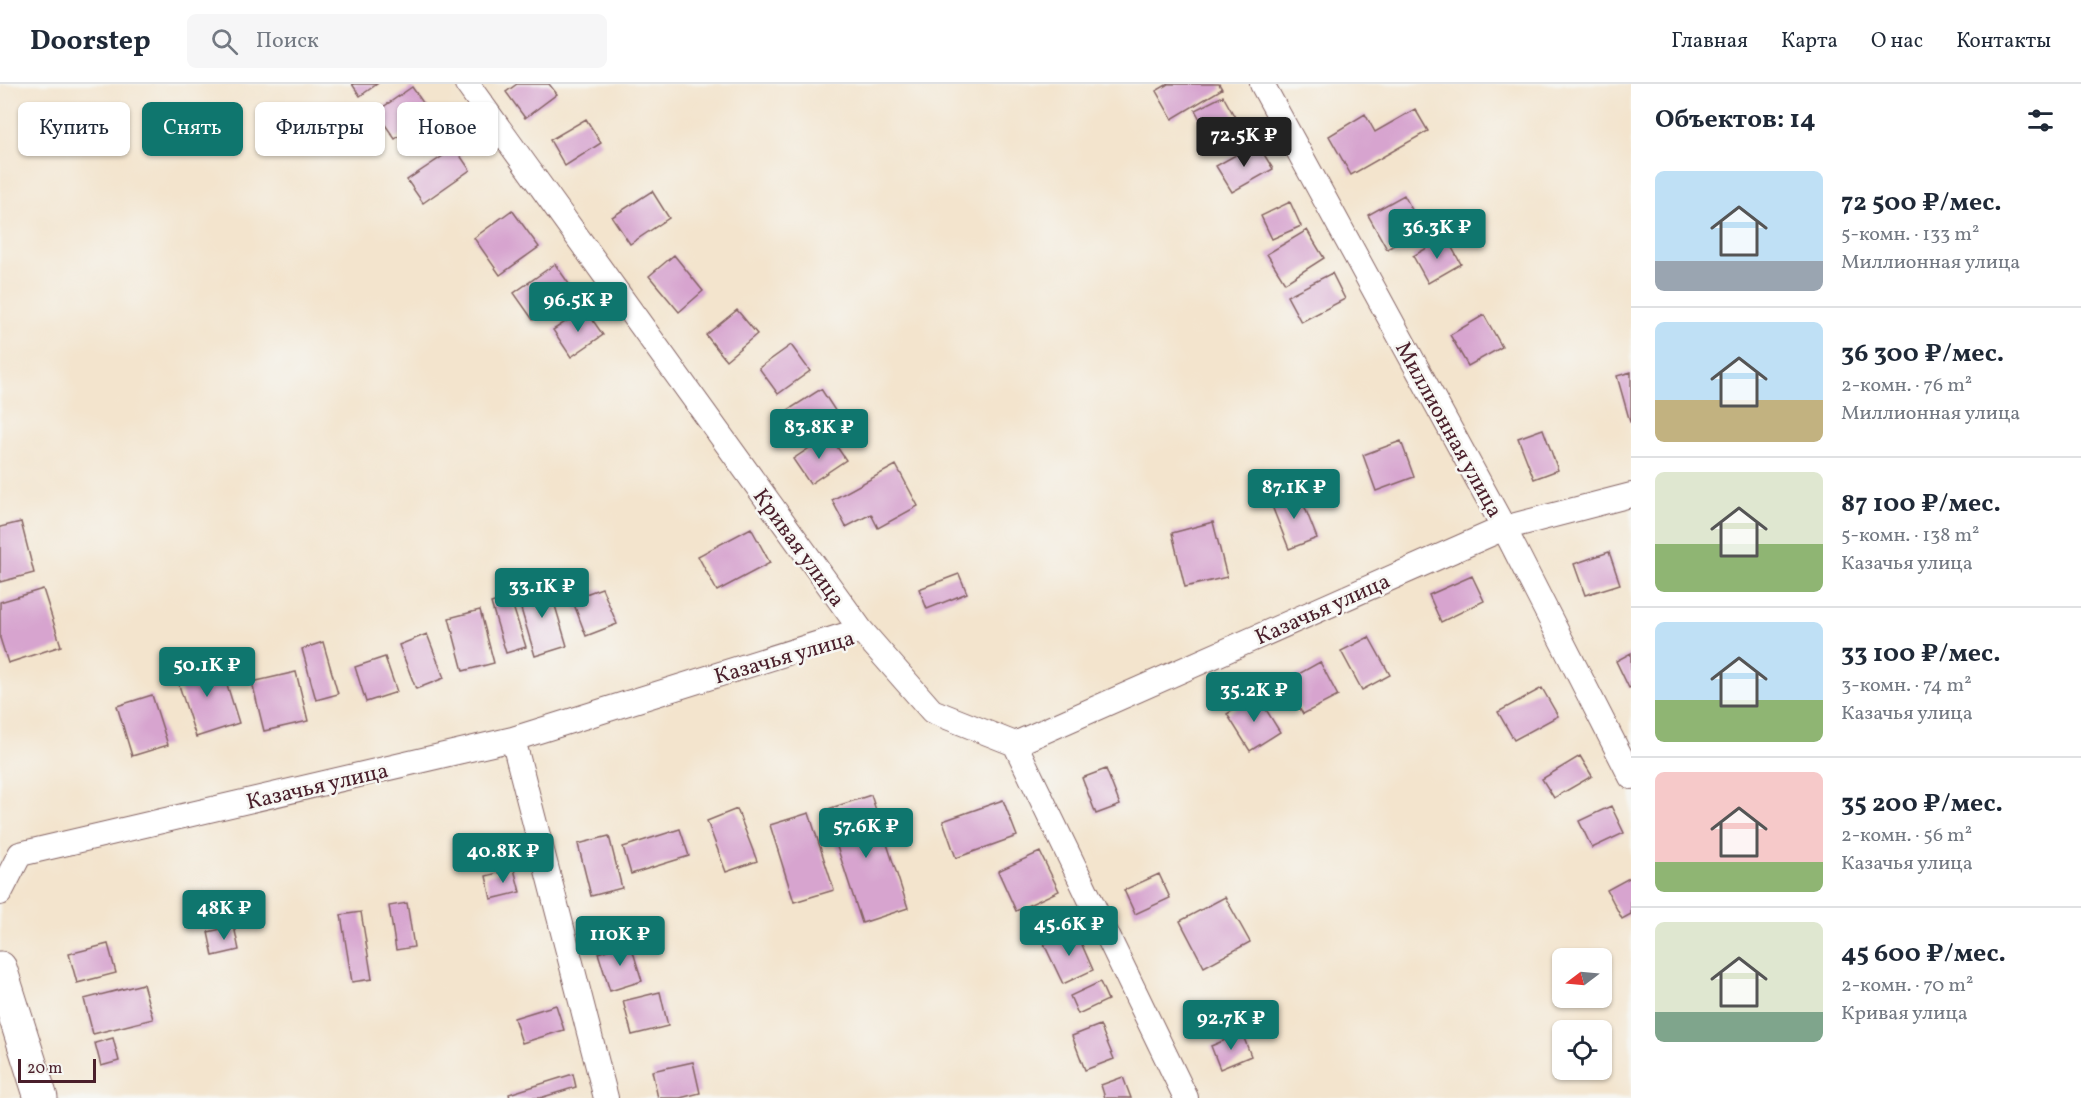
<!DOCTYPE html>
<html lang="ru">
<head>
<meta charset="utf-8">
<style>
  body { margin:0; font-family:Vollkorn,serif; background:#f6f6f7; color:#1f2937; height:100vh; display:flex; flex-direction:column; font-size:22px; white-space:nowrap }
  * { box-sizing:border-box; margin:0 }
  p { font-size:20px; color:#747a83 }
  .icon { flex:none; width:33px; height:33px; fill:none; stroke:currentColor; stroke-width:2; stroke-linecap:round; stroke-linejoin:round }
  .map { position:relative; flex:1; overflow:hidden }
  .panel { display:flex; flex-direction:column; background:#fff; width:450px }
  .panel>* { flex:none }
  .banner { position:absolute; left:18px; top:18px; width:570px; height:54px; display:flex; gap:12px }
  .needle { width:39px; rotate:254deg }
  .fabs { position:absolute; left:1552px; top:864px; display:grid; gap:12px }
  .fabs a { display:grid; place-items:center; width:60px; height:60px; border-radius:9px; background:#fff; box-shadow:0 2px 4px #0004; font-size:30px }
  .scale { position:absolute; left:18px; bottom:15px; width:78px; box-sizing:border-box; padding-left:6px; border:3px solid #4a1f2b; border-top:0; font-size:16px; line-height:21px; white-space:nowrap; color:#4a1f2b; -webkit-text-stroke:4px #f6f6f2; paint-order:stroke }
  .price { position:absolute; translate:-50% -51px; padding:0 14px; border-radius:6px; background:#0f766e; color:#fff; font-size:20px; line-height:39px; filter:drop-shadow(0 2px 3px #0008) }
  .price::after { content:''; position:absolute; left:50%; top:36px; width:18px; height:14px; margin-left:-9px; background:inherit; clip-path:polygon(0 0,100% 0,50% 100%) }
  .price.on { background:#222; color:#fff }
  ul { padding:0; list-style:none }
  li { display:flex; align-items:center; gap:18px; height:150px; padding:0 24px }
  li+li { border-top:2px solid #e0e1e3 }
  li span { display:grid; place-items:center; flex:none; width:168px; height:120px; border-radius:9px; color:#555 }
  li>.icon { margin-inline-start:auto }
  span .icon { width:72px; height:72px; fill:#fffc; stroke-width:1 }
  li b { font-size:26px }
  h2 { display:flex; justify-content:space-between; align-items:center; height:72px; padding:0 24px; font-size:26px }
  .chip { padding:0 21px; border-radius:9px; background:#fff; box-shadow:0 2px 4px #0004; font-size:21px; line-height:54px }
  .chip.on { background:#0f766e; color:#fff }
  header { display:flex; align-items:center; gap:36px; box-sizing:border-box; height:84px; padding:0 30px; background:#fff; border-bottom:2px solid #e0e1e3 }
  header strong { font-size:28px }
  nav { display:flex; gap:33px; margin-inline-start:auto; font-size:21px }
  .search { width:420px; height:54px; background:#f6f6f7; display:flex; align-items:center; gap:15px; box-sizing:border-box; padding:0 21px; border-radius:9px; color:#747a83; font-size:22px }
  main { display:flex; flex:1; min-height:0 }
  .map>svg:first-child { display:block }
  .building { fill:#d7a4cf }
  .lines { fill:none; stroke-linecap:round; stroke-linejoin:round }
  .minor-casing { stroke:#856464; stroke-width:26 }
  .secondary-casing { stroke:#856464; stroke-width:35 }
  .minor { stroke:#fff; stroke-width:24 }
  .secondary { stroke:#fff; stroke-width:33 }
  .labels { text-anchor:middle; stroke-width:5; stroke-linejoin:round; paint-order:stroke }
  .street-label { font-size:22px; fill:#4a1f2b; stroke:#f6f6f2 }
</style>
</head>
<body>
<header>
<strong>Doorstep</strong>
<div class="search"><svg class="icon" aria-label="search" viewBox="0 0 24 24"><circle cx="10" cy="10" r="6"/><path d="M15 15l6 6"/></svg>Поиск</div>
<nav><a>Главная</a><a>Карта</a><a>О нас</a><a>Контакты</a></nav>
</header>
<main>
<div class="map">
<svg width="1631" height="1014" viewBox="0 0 1631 1014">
  <rect width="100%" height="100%" fill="#f6f6f2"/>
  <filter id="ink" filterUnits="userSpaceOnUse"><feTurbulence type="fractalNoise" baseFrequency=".0167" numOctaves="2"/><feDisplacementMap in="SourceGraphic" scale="12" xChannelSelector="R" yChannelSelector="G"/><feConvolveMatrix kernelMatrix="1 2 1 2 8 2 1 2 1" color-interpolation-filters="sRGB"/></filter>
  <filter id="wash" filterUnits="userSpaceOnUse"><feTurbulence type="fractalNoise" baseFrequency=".008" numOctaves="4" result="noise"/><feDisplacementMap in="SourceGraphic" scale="24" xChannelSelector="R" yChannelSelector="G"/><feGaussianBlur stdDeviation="1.35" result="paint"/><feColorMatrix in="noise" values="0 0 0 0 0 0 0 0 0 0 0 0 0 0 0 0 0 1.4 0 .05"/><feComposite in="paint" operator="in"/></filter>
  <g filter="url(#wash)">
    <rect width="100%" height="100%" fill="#f3e4cd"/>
    <g id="blocks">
      <path class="building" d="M352,0H377L360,12Z
        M517,0H549L557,10L525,34L506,8Z
        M1168,0H1219L1222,5L1172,35L1156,7Z
        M412,3L431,30L395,55L376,28Z
        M1223,12L1246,53L1218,68L1195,26Z
        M1415,25L1428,47L1351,91L1329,52L1365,30L1375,48Z
        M586,35L601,59L565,82L550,56Z
        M1257,59L1273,85L1232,108L1216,82Z
        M455,64L470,86L423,119L407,96Z
        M652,107L669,134L630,160L612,133Z
        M1404,111L1423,146L1387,165L1368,131Z
        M1290,118L1301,142L1272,155L1261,132Z
        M512,126L539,163L500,191L474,154Z
        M1307,146L1324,174L1285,199L1267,170Z
        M1446,153L1461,180L1428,199L1413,172Z
        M674,171L703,207L679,228L649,192Z
        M555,180L574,207L533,236L514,209Z
        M1332,189L1345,215L1301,238L1287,212Z
        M585,225L603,251L571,273L553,246Z
        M737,226L757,250L726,276L706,251Z
        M1484,231L1502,263L1468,282L1450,251Z
        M791,261L810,287L778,310L759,284Z
        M1631,288V338H1630L1617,292Z
        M821,305L836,328L789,358L774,335Z
        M1543,345L1558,386L1534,395L1518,354Z
        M829,351L846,376L810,400L793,375Z
        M1401,357L1414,393L1376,407L1363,371Z
        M896,381L918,422L878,444L871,430L846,443L832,416Z
        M1298,406L1317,454L1289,465L1270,417Z
        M21,438L34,489L0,498V443Z
        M1213,438L1227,493L1185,503L1172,449Z
        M751,444L770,479L717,507L698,472Z
        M1609,468L1620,500L1585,511L1574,480Z
        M959,490L967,509L927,525L919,505Z
        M1472,492L1484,517L1441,538L1429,511Z
        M548,498L567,562L535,572L516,508Z
        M602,504L617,540L586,552L572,515Z
        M43,505L61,562L8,579L0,554V518Z
        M510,513L526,563L506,569L491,519Z
        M480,526L494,579L463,587L449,534Z
        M427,550L444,594L416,605L399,561Z
        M1369,553L1390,591L1362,606L1341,567Z
        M323,558L338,610L316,616L302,565Z
        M1631,569V603L1629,604L1616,577Z
        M385,573L397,608L366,618L355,583Z
        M219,575L239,639L196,653L175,589Z
        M1320,578L1338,612L1303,630L1286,597Z
        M296,588L308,637L264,647L252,598Z
        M1542,604L1558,632L1514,656L1498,628Z
        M152,611L168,661L132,672L117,622Z
        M1257,611L1280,648L1250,667L1227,630Z
        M1580,672L1592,692L1554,714L1542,695Z
        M1106,685L1120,721L1096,730L1082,694Z
        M871,711L908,824L862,839L825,726Z
        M1003,716L1017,752L956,774L943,737Z
        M1611,722L1624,749L1592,764L1579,737Z
        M737,725L757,777L726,788L707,737Z
        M809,729L834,806L794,818L770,741Z
        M680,745L689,772L631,790L623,763Z
        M609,752L622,804L591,812L578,760Z
        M1040,768L1059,807L1016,827L998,787Z
        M514,785L520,808L491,815L486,792Z
        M1159,790L1170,814L1135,830L1124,806Z
        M1631,793V830L1622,835L1607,806Z
        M1225,813L1250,858L1204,883L1180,837Z
        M407,819L414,863L396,866L389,822Z
        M361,828L372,895L352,898L341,831Z
        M234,842L239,866L213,872L208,848Z
        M1075,845L1093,886L1063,900L1044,860Z
        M630,858L642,897L610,907L598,869Z
        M108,860L116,889L77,899L69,870Z
        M1100,898L1108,916L1078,930L1070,912Z
        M143,900L153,935L93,950L84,915Z
        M660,908L668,942L632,951L623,917Z
        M556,921L564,946L522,959L514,934Z
        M1100,941L1114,975L1085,986L1072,952Z
        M1242,949L1251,972L1220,985L1211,962Z
        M113,954L119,977L101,982L95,959Z
        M693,978L700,1009L680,1014H658L652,987Z
        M573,990L576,1003L540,1014H510L509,1010Z
        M1123,993L1131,1014H1105L1101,1001Z"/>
    </g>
  </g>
  <g filter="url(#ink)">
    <use href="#blocks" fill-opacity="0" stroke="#856464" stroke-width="1.5"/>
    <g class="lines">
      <defs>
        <path id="minor" d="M467,0L861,546
          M1262,0L1504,444L1631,693
          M513,655L606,1014
          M1015,660L1186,1014
          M0,809L20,770L513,655L861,546L932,627L1015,660L1504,444L1631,411"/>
        <path id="secondary" d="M0,884L41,1014"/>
      </defs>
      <use href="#minor" class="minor-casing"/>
      <use href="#secondary" class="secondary-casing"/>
      <use href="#minor" class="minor"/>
      <use href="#secondary" class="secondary"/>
    </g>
  </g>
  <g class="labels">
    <g class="street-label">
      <text transform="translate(1450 345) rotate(61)" y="8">Миллионная улица</text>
      <text transform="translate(800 463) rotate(54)" y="8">Кривая улица</text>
      <text transform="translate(1322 524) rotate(-24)" y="8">Казачья улица</text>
      <text transform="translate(784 572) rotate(-16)" y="8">Казачья улица</text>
      <text transform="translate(317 701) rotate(-13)" y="8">Казачья улица</text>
    </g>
  </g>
</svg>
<div class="fabs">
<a><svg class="needle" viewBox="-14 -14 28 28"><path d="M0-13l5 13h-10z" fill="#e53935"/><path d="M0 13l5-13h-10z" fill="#747a83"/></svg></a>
<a><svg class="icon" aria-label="locate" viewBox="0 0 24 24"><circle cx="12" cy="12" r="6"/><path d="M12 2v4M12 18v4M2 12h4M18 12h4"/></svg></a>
</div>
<div class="scale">20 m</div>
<b class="price on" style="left:1244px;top:84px">72.5K ₽</b>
<b class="price" style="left:1437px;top:176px">36.3K ₽</b>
<b class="price" style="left:578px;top:249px">96.5K ₽</b>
<b class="price" style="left:819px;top:376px">83.8K ₽</b>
<b class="price" style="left:1294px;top:436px">87.1K ₽</b>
<b class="price" style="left:542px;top:535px">33.1K ₽</b>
<b class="price" style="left:207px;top:614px">50.1K ₽</b>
<b class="price" style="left:1254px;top:639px">35.2K ₽</b>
<b class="price" style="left:866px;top:775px">57.6K ₽</b>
<b class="price" style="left:503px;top:800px">40.8K ₽</b>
<b class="price" style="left:224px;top:857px">48K ₽</b>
<b class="price" style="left:1069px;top:873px">45.6K ₽</b>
<b class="price" style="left:620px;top:883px">110K ₽</b>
<b class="price" style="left:1231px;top:967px">92.7K ₽</b>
<div class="banner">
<a class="chip">Купить</a>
<a class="chip on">Снять</a>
<a class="chip">Фильтры</a>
<a class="chip">Новое</a>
</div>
</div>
<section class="panel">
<h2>Объектов: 14<svg class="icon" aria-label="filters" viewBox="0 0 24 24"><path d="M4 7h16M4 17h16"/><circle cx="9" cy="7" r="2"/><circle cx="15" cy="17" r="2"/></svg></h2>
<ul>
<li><span style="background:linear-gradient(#bfe0f5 75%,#9aa5b1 0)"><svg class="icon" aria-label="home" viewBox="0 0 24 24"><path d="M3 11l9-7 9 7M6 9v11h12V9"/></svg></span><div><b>72 500 ₽/мес.</b><p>5-комн. · 133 m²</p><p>Миллионная улица</p></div></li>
<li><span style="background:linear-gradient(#bfe0f5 65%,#c2b280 0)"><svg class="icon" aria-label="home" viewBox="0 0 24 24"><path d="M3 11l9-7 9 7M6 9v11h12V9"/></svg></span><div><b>36 300 ₽/мес.</b><p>2-комн. · 76 m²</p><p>Миллионная улица</p></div></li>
<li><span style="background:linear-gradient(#dfe7d0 60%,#8fb573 0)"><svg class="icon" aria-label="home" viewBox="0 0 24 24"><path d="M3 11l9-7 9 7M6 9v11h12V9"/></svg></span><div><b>87 100 ₽/мес.</b><p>5-комн. · 138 m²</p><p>Казачья улица</p></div></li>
<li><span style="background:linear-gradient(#bfe0f5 65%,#8fb573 0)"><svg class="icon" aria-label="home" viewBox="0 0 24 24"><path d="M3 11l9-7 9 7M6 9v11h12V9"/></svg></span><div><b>33 100 ₽/мес.</b><p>3-комн. · 74 m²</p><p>Казачья улица</p></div></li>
<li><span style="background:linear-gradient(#f6c9c9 75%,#8fb573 0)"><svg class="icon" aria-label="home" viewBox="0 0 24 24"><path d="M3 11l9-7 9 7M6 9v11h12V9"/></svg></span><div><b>35 200 ₽/мес.</b><p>2-комн. · 56 m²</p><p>Казачья улица</p></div></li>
<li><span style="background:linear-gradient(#dfe7d0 75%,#7fa58c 0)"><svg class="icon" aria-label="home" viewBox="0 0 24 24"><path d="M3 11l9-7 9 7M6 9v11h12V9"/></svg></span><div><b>45 600 ₽/мес.</b><p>2-комн. · 70 m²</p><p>Кривая улица</p></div></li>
</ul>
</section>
</main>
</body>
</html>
